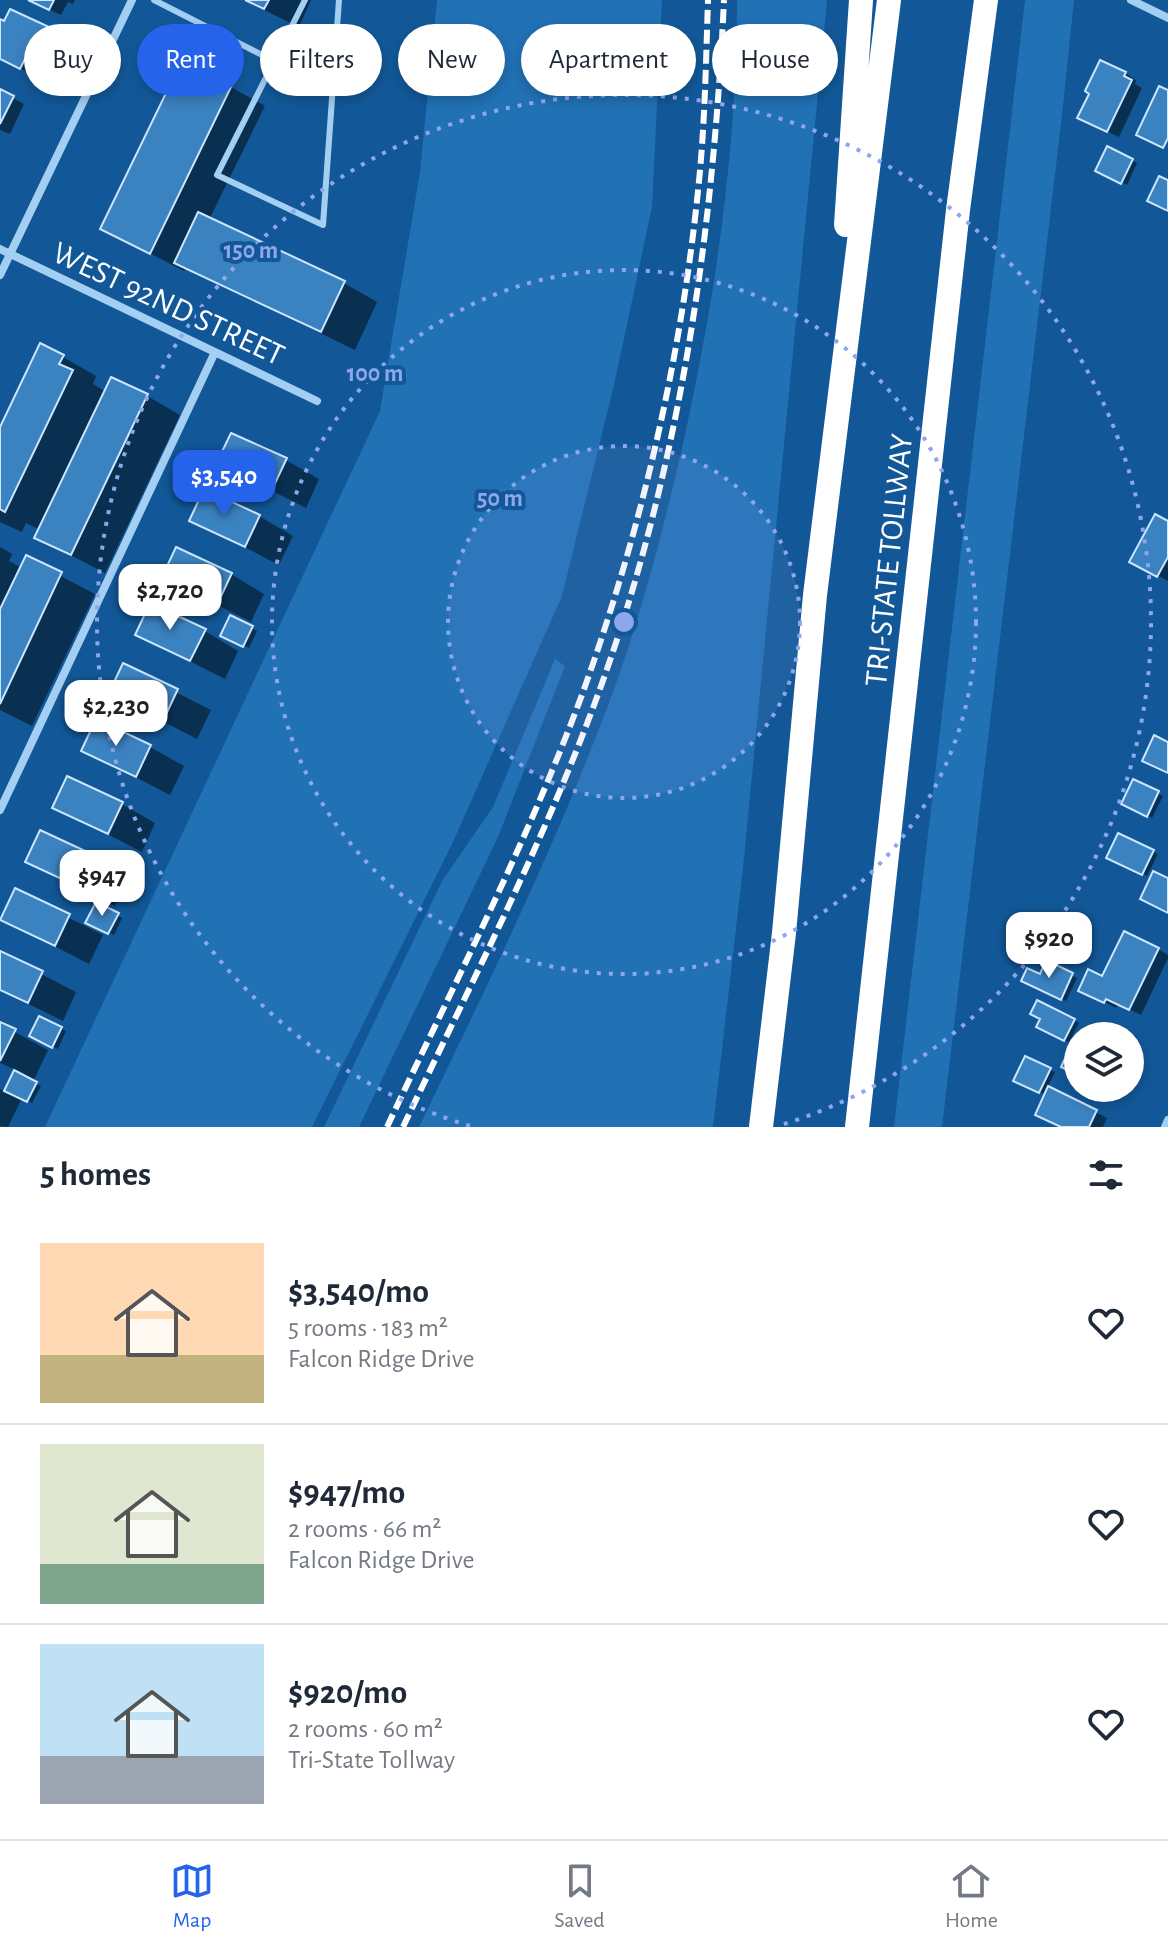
<!DOCTYPE html>
<html lang="en">
<head>
<meta charset="utf-8">
<style>
  body { margin:0; font-family:"Alegreya Sans",sans-serif; background:#f6f6f7; color:#1f2937; height:100vh; display:flex; flex-direction:column; font-size:30px; white-space:nowrap }
  * { box-sizing:border-box; margin:0 }
  p { font-size:26px; color:#747a83 }
  .icon { flex:none; width:44px; height:44px; fill:none; stroke:currentColor; stroke-width:2; stroke-linecap:round; stroke-linejoin:round }
  .map { position:relative; height:1127px; overflow:hidden }
  .panel { display:flex; flex-direction:column; background:#fff; flex:1 }
  .panel>* { flex:none }
  .guide { position:absolute; left:24px; top:24px; width:1120px; height:72px; display:flex; gap:16px }
  .tools { position:absolute; left:1064px; top:1022px; display:grid; gap:16px }
  .tools a { display:grid; place-items:center; width:80px; height:80px; border-radius:50%; background:#fff; box-shadow:0 4px 12px #0003; font-size:40px }
  .price { position:absolute; translate:-50% -68px; padding:0 18px; border-radius:16px; background:#fff; color:#222; font-size:26px; line-height:52px; filter:drop-shadow(0 2px 4px #0008) }
  .price::after { content:''; position:absolute; left:50%; top:48px; width:24px; height:18px; margin-left:-12px; background:inherit; clip-path:polygon(0 0,100% 0,50% 100%) }
  .price.on { background:#2563eb; color:#fff }
  ul { padding:0; list-style:none }
  li { display:flex; align-items:center; gap:24px; height:200px; padding:0 40px }
  li+li { border-top:2px solid #e0e1e3 }
  li span { display:grid; place-items:center; flex:none; width:224px; height:160px; border-radius:0px; color:#555 }
  li>.icon { margin-inline-start:auto }
  span .icon { width:96px; height:96px; fill:#fffc; stroke-width:1 }
  li b { font-size:34px }
  h2 { display:flex; justify-content:space-between; align-items:center; height:96px; padding:0 40px; font-size:34px }
  .tag { padding:0 28px; border-radius:36px; background:#fff; box-shadow:0 4px 12px #0003; font-size:28px; line-height:72px }
  .tag.on { background:#2563eb; color:#fff }
  .tab-bar { display:flex; justify-content:space-around; align-items:center; height:112px; border-top:2px solid #e0e1e3; background:#fff; font-size:22px; color:#747a83 }
  .tab-bar a { display:grid; justify-items:center; gap:4px }
  .tab-bar .on { color:#2563eb }
  .map>svg:first-child { display:block }
  .green { fill:#2171b5 }
  .shadow { fill:#0007 }
  .building { fill:#3b82c0; stroke:#cbe6fd; stroke-width:2 }
  .lines { fill:none; stroke-linecap:round; stroke-linejoin:round }
  .lane { stroke:#a3cff3; stroke-width:6 }
  .street { stroke:#a3cff3; stroke-width:8 }
  .highway { stroke:#fff; stroke-width:24 }
  .rail { stroke:#fff; stroke-width:6; stroke-dasharray:14 6; stroke-linecap:butt }
  .ring { fill:none; stroke:#8ea6ec; stroke-width:4; stroke-dasharray:4 8 }
  .labels { text-anchor:middle; stroke-width:8; stroke-linejoin:round; paint-order:stroke }
  .street-label { font-size:32px; fill:#fff; stroke:#125898 }
  .centre { fill:#8ea6ec; stroke:#125898; stroke-width:4 }
  .ring-label { font-size:24px; text-anchor:middle; font-weight:bold; fill:#8ea6ec; stroke:#125898; stroke-width:8; stroke-linejoin:round; paint-order:stroke }
</style>
</head>
<body>
<div class="map">
<svg width="1168" height="1127" viewBox="0 0 1168 1127">
  <rect width="100%" height="100%" fill="#125898"/>
  <path class="green" d="M437,0H662L652,207L614,385L562,596L453,842L312,1127H45L380,411L420,172Z
    M737,0H827L743,868L713,1127H419C488,984 558,841 613,692C642,612 663,531 682,448C715,301 737,151 737,0Z
    M1025,0H1074L1062,115L942,1127H894Z
    M555,659L565,666L498,837L359,1127H324L442,881L493,807Z"/>
  <path class="shadow" d="M29,0H75L73,4L68,2L61,15Z
    M243,0H311L299,27Z
    M0,21L48,29L59,35L47,61L40,58L32,74L0,59Z
    M1125,73L1136,80L1135,84L1142,88L1119,137L1091,124Z
    M231,87L265,106L209,220L344,283L377,302L355,350L186,268L184,271L103,229Z
    M0,91L24,104L10,134L0,130Z
    M1108,149L1137,163L1127,185L1098,170Z
    M63,357L96,376L93,384L106,392L147,396L180,415L105,573L36,537L40,530L26,523L22,532L0,522V431Z
    M286,460L319,479L306,508L219,464Z
    M259,516L293,536L279,565L192,520Z
    M1168,523V581L1132,561Z
    M0,547L12,554L9,561L22,568L26,558L95,594L32,726L0,710Z
    M231,574L264,594L251,622L164,578Z
    M231,618L257,631L249,648L223,635Z
    M205,631L238,651L225,679L138,635Z
    M124,666L211,710L197,739L110,694Z
    M150,747L184,766L170,795L83,750Z
    M1134,782L1163,796L1152,818L1124,804Z
    M122,804L155,823L142,852L55,807Z
    M1119,835L1158,854L1147,876L1109,857Z
    M95,858L128,877L115,906L28,861Z
    M16,891L103,935L89,964L2,919Z
    M97,905L122,918L114,935L88,922Z
    M1158,949L1168,955V958L1141,1015L1118,1004L1116,1008L1092,996L1103,978Z
    M0,953L76,992L63,1021L0,990Z
    M1047,963L1077,978L1066,1001L1023,980L1040,977Z
    M1038,1003L1079,1023L1069,1042L1038,1027L1042,1019Z
    M40,1018L66,1031L58,1049L32,1036Z
    M0,1024L48,1050L33,1082L41,1086L32,1103L22,1098L8,1127L0,1126V1089L6,1092L16,1070L0,1063Z
    M1026,1058L1055,1072L1047,1088L1107,1118L1103,1127H1063L1046,1095L1016,1080Z
    M1107,1088H1125L1122,1095Z"/>
  <path class="building" d="M28,0H54L49,10Z
    M245,0H269L264,9Z
    M10,9L49,27L35,56L28,53L20,69L0,59V19L4,21Z
    M182,60L232,85L150,254L100,229Z
    M1100,60L1126,72L1124,76L1132,80L1107,132L1077,118L1089,94L1085,91Z
    M1159,86L1168,90V138L1163,148L1136,135Z
    M0,89L14,96L0,124Z
    M1107,146L1133,159L1121,184L1095,171Z
    M1159,176L1168,180V211L1147,201Z
    M198,212L345,281L321,332L174,263Z
    M40,343L64,355L59,364L73,370L5,512L0,509V427Z
    M111,377L148,394L71,555L34,538Z
    M231,433L287,458L272,490L216,464Z
    M204,489L260,515L245,547L189,521Z
    M1155,514L1168,521V557L1157,577L1129,562Z
    M176,547L232,573L217,605L161,579Z
    M26,555L62,572L0,704V609Z
    M150,603L206,629L190,661L135,635Z
    M230,615L253,626L243,647L220,636Z
    M123,663L178,689L163,721L108,695Z
    M96,719L151,745L136,777L81,751Z
    M1154,735L1168,742V773L1142,761Z
    M67,776L123,802L108,834L52,808Z
    M1133,779L1159,791L1147,817L1121,804Z
    M40,830L96,856L81,888L25,862Z
    M1118,833L1154,850L1142,875L1106,858Z
    M1153,871L1168,878V913L1140,899Z
    M15,888L70,914L55,946L0,920Z
    M96,902L119,913L108,934L85,923Z
    M1124,931L1159,948L1129,1010L1106,999L1104,1003L1078,991L1088,969L1102,976Z
    M0,951L43,971L28,1003L0,990Z
    M1046,960L1073,973L1061,1000L1021,981L1027,968L1040,974Z
    M1037,1000L1075,1019L1064,1041L1036,1027L1040,1019L1030,1014Z
    M39,1016L62,1027L52,1048L29,1036Z
    M0,1022L16,1029L0,1061Z
    M1074,1039L1078,1040V1075L1061,1067Z
    M1025,1056L1051,1068L1039,1093L1013,1081Z
    M14,1070L37,1082L27,1102L4,1091Z
    M1048,1086L1097,1110L1089,1127H1061L1035,1115Z"/>
  <g class="lines">
    <path class="lane" d="M154,0L274,61
      M305,0L217,175L323,225L339,0"/>
    <path class="street" d="M1131,0L1168,18
      M0,249L317,401
      M0,275L132,0
      M0,810L215,352
      M1165,1127L1168,1120"/>
    <path class="highway" d="M846,225L861,0
      M761,1127L784,933L815,595L889,0
      M857,1127L958,210L986,0"/>
    <path class="rail" d="M387,1127C454,984 528,841 583,692C642,528 682,355 699,181C705,121 706,60 708,0
      M403,1127C481,962 567,798 622,624C687,419 714,213 724,0"/>
  </g>
  <circle cx="624" cy="622" r="176" fill="#8ea6ec" fill-opacity=".12"/>
  <g class="ring">
    <circle cx="624" cy="622" r="176"/>
    <circle cx="624" cy="622" r="352"/>
    <path d="M470 1126A527 527 0 1 1 778 1126"/>
  </g>
  <g class="labels">
    <g class="street-label">
      <text transform="translate(169 303) rotate(25)" y="11">WEST 92ND STREET</text>
      <text transform="translate(888 560) rotate(-84)" y="11">TRI-STATE TOLLWAY</text>
    </g>
  </g>
  <circle cx="624" cy="622" r="12" class="centre"/>
  <g class="ring-label">
    <text x="251" y="258">150 m</text>
    <text x="375" y="381">100 m</text>
    <text x="500" y="506">50 m</text>
  </g>
</svg>
<div class="tools">
<a><svg class="icon" aria-label="layers" viewBox="0 0 24 24"><path d="M12 4l9 5-9 5-9-5zM3 14l9 5 9-5"/></svg></a>
</div>
<b class="price on" style="left:224px;top:518px">$3,540</b>
<b class="price" style="left:170px;top:632px">$2,720</b>
<b class="price" style="left:116px;top:748px">$2,230</b>
<b class="price" style="left:102px;top:918px">$947</b>
<b class="price" style="left:1049px;top:980px">$920</b>
<div class="guide">
<a class="tag">Buy</a>
<a class="tag on">Rent</a>
<a class="tag">Filters</a>
<a class="tag">New</a>
<a class="tag">Apartment</a>
<a class="tag">House</a>
</div>
</div>
<section class="panel">
<h2>5 homes<svg class="icon" aria-label="filters" viewBox="0 0 24 24"><path d="M4 7h16M4 17h16"/><circle cx="9" cy="7" r="2"/><circle cx="15" cy="17" r="2"/></svg></h2>
<ul>
<li><span style="background:linear-gradient(#ffd9b3 70%,#c2b280 0)"><svg class="icon" aria-label="home" viewBox="0 0 24 24"><path d="M3 11l9-7 9 7M6 9v11h12V9"/></svg></span><div><b>$3,540/mo</b><p>5 rooms · 183 m²</p><p>Falcon Ridge Drive</p></div><svg class="icon" aria-label="heart" viewBox="0 0 24 24"><path d="M12 20l-8-8c-3-5 5-10 8-4 3-6 11-1 8 4z"/></svg></li>
<li><span style="background:linear-gradient(#dfe7d0 75%,#7fa58c 0)"><svg class="icon" aria-label="home" viewBox="0 0 24 24"><path d="M3 11l9-7 9 7M6 9v11h12V9"/></svg></span><div><b>$947/mo</b><p>2 rooms · 66 m²</p><p>Falcon Ridge Drive</p></div><svg class="icon" aria-label="heart" viewBox="0 0 24 24"><path d="M12 20l-8-8c-3-5 5-10 8-4 3-6 11-1 8 4z"/></svg></li>
<li><span style="background:linear-gradient(#bfe0f5 70%,#9aa5b1 0)"><svg class="icon" aria-label="home" viewBox="0 0 24 24"><path d="M3 11l9-7 9 7M6 9v11h12V9"/></svg></span><div><b>$920/mo</b><p>2 rooms · 60 m²</p><p>Tri-State Tollway</p></div><svg class="icon" aria-label="heart" viewBox="0 0 24 24"><path d="M12 20l-8-8c-3-5 5-10 8-4 3-6 11-1 8 4z"/></svg></li>
</ul>
</section>
<nav class="tab-bar">
<a class="on"><svg class="icon" aria-label="map" viewBox="0 0 24 24"><path d="M3 6l6-2 6 2 6-2v14l-6 2-6-2-6 2zM9 4v14M15 6v14"/></svg>Map</a>
<a><svg class="icon" aria-label="saved" viewBox="0 0 24 24"><path d="M7 4h10v16l-5-4-5 4z"/></svg>Saved</a>
<a><svg class="icon" aria-label="home" viewBox="0 0 24 24"><path d="M3 11l9-7 9 7M6 9v11h12V9"/></svg>Home</a>
</nav>
</body>
</html>
